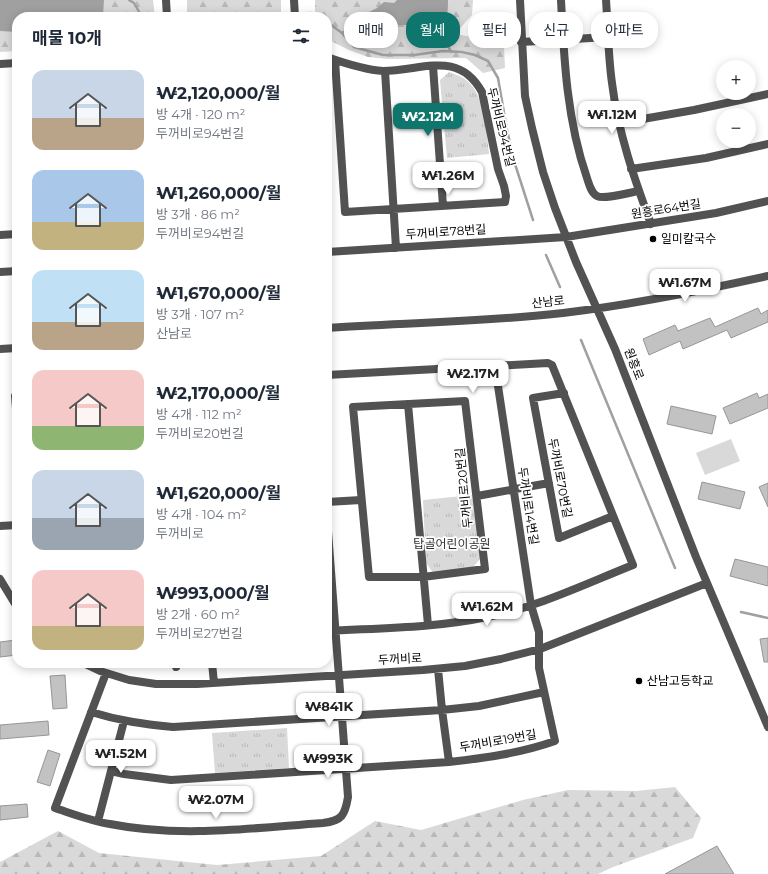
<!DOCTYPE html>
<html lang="ko">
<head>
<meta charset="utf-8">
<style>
  body { margin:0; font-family:Montserrat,"Noto Sans KR",sans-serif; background:#f2f2f3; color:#1f2937; height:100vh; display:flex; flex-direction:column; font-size:15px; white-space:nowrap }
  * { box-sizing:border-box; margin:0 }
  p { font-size:13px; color:#747a83 }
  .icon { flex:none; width:22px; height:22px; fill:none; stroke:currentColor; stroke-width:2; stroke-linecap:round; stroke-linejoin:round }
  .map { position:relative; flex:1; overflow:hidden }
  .details { position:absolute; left:12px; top:12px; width:320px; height:656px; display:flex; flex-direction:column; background:#fff; border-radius:16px; box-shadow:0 2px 10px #0003 }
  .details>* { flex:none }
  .hud { position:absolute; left:344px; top:12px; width:364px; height:36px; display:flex; gap:8px }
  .buttons { position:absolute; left:716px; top:60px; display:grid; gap:8px }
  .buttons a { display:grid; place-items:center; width:40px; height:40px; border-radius:50%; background:#fff; box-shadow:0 2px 10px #0003; font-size:20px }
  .price { position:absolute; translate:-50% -34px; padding:0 9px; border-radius:8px; background:#fff; color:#222; font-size:13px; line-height:26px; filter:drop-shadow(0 1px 2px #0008) }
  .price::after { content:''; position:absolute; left:50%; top:24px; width:12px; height:9px; margin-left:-6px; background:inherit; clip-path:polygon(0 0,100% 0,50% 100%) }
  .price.on { background:#0f766e; color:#fff }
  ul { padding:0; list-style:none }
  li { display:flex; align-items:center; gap:12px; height:100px; padding:0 20px }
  li span { display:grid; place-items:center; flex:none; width:112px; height:80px; border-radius:12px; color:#555 }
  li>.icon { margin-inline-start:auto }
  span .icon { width:48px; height:48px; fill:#fffc; stroke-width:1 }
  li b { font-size:17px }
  h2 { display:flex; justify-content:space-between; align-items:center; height:48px; padding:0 20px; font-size:17px }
  .tag { padding:0 14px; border-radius:16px; background:#fff; box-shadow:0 2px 10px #0003; font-size:14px; line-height:36px }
  .tag.on { background:#0f766e; color:#fff }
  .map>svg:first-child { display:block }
  .forest { fill:url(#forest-firs) }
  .park { fill:url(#park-tufts) }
  .pitch { fill:#d9d9d9 }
  .water { fill:#a0a0a0 }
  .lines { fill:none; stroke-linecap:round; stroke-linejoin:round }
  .stream { stroke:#a0a0a0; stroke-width:2.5 }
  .building { fill:#c2c2c2; stroke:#969696 }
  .street { stroke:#525252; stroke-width:8 }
  .poi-dot { fill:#000; stroke:#fff; stroke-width:1.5 }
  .labels { text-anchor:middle; stroke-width:3.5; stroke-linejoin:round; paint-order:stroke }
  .street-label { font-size:12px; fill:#000; stroke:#fff }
  .poi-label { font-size:12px; fill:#000; stroke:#fff; text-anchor:start }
  .park-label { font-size:12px; fill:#303030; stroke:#fff }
</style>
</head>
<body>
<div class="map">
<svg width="768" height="874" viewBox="0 0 768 874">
  <defs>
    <pattern id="forest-firs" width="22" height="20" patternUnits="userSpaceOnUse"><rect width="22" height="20" fill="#d9d9d9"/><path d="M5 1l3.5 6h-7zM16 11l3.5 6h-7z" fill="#b8b8b8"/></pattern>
    <pattern id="park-tufts" width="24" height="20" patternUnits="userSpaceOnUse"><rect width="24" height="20" fill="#d9d9d9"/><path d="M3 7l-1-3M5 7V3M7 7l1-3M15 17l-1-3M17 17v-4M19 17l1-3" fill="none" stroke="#b8b8b8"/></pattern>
  </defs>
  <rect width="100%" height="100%" fill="#fff"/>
  <path class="forest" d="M0,0H153L155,17H17V51L0,52Z
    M187,0H281V17H187Z
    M315,0H473L472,15L455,34L484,39L489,24L503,26L505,68L483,73L466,58L388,59L368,57L349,50L327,39V17H315Z
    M675,787L701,818L693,838L613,867L598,874H0V862L58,831L99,853L217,865L321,856L375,821L421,830L523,800L568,790L636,791Z"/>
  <path class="park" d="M449,72C453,74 459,75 463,78C485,91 487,131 489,154L447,158L440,80Z
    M472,495L481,558L472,568L434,574L426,563L423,500Z
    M287,728L289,768L215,773L212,733Z"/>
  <path class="pitch" d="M731,439L740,461L705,475L696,453Z"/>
  <path class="water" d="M0,0H104L103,15L101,17H17V32L0,31Z
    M397,0H448C448,11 447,24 441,33H437L429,28L420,25H392L358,22L361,16L377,8L384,2L394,3Z"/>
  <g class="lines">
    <path class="stream" d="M129,0L134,3L142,17
      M264,17L311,13L318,17
      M327,22L342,33L354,47L383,55H414L443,51L462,52L475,55L488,61L498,78L507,130L515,164L533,220
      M440,30L451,52
      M342,33L361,21
      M546,255L560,287
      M581,340L675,568
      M741,612L768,618"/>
  </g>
  <path class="building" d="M758,308L761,314L768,310V322L731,338L727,330L683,349L680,341L649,355L643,339L675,325L678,331L710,318L715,327Z
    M757,393L759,398L768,394V408L730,424L723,408Z
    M671,406L716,416L712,434L667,424Z
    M702,482L745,492L740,509L698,499Z
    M768,483V507L759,487Z
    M735,559L768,567V586L730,576Z
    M768,638V662H764L760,639Z
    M16,640L17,655L0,657V642Z
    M65,675L67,708L53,709L50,676Z
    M48,721L49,735L0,739V725Z
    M48,750L60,754L50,786L37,782Z
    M27,804L28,817L0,820V806Z
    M717,846L734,874H665Z"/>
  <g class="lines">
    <path class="street" d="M166,0L167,17
      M294,0L295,17
      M520,0L525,96L532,128L543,172L555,208L576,262L615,349L696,557L768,727
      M561,0C564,60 567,121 587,178C589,184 591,193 597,196C604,200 631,192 639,191
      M606,0C608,27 608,55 612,83C618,132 634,178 651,224
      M521,42L608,37
      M327,57C344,63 365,70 383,71C422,71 458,49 482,92L498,169L504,186L506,196L505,202L345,212L335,60
      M0,64L17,63
      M433,66L443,206
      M385,71L396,248
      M620,123L694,110L768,94
      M631,169L706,158L768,144
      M0,235L17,234
      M327,252L566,237L716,213L768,201
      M0,272L17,271
      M327,328C405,323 485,322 563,313C631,305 700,291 768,276
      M0,349L17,348
      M327,375L548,363L552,365L633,565C585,584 538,607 487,617C435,628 380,628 327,631
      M564,393L533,398L559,538L613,516
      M17,396H15L17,422
      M465,401L485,569L423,577H369L353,407Z
      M408,404L428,625
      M477,496L549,483
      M327,502L361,500
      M0,526L17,525
      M0,579L17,607
      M83,663L100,671L129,680L156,684H197L423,670L465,666L501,659L540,649L707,583
      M175,663L176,667
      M212,663L214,683
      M438,669L442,710L449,762C485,758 521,753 555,741L539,668V632L531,605L495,366
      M106,673L55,808C73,814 91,821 110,824C180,838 253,828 323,823C342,821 345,815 348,797L327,518
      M91,712C120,721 143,724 173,727L442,710L479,706L544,692
      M111,771L124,774L171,780L449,762
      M98,821L124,721"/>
  </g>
  <g class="poi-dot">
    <circle cx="653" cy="239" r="4"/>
    <circle cx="639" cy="681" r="4"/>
  </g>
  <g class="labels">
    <g class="street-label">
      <text transform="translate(501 127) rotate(76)" y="4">두꺼비로94번길</text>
      <text transform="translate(666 209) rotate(-9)" y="4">원흥로64번길</text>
      <text transform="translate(446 232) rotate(-4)" y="4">두꺼비로78번길</text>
      <text transform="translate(548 302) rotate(-6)" y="4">산남로</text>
      <text transform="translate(634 364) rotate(69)" y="4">원흥로</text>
      <text transform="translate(560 478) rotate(79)" y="4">두꺼비로70번길</text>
      <text transform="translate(464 488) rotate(-96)" y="4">두꺼비로20번길</text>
      <text transform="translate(528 506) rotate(81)" y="4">두꺼비로14번길</text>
      <text transform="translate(400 659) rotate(-3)" y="4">두꺼비로</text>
      <text transform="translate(498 741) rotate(-10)" y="4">두꺼비로19번길</text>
    </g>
    <g class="poi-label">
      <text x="661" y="243">일미칼국수</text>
      <text x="647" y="685">산남고등학교</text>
    </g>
    <g class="park-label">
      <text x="452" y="548">탑골어린이공원</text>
    </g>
  </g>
</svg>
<div class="buttons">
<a>+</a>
<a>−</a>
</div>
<b class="price" style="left:612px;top:135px">₩1.12M</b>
<b class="price on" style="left:428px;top:137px">₩2.12M</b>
<b class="price" style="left:448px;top:196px">₩1.26M</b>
<b class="price" style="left:685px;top:303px">₩1.67M</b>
<b class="price" style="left:473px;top:394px">₩2.17M</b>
<b class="price" style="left:487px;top:627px">₩1.62M</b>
<b class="price" style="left:329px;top:727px">₩841K</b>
<b class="price" style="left:121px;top:774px">₩1.52M</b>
<b class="price" style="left:328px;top:779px">₩993K</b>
<b class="price" style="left:216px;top:820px">₩2.07M</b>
<div class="hud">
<a class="tag">매매</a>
<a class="tag on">월세</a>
<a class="tag">필터</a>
<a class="tag">신규</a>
<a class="tag">아파트</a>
</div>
<section class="details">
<h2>매물 10개<svg class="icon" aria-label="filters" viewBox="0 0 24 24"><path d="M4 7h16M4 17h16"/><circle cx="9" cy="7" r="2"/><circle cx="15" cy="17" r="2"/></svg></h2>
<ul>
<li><span style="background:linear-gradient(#c9d6e8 60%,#b9a48a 0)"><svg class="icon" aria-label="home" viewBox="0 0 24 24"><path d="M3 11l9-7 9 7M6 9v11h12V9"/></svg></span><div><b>₩2,120,000/월</b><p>방 4개 · 120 m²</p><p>두꺼비로94번길</p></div></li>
<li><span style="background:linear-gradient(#a9c7e8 65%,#c2b280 0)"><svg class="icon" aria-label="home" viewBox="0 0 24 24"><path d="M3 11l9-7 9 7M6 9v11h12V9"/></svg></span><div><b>₩1,260,000/월</b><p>방 3개 · 86 m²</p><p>두꺼비로94번길</p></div></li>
<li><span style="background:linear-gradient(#bfe0f5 65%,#b9a48a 0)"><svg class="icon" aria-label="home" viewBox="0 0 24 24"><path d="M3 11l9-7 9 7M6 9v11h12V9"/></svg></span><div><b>₩1,670,000/월</b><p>방 3개 · 107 m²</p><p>산남로</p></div></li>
<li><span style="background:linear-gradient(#f6c9c9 70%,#8fb573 0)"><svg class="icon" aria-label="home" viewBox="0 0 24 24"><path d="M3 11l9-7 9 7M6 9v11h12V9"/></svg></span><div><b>₩2,170,000/월</b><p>방 4개 · 112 m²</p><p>두꺼비로20번길</p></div></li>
<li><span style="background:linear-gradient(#c9d6e8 60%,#9aa5b1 0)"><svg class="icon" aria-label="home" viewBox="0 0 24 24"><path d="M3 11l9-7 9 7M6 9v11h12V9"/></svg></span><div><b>₩1,620,000/월</b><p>방 4개 · 104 m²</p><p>두꺼비로</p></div></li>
<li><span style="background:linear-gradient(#f6c9c9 70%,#c2b280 0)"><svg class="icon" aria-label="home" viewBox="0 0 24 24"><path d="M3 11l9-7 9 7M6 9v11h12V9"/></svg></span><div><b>₩993,000/월</b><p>방 2개 · 60 m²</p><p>두꺼비로27번길</p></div></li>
</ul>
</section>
</div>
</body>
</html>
